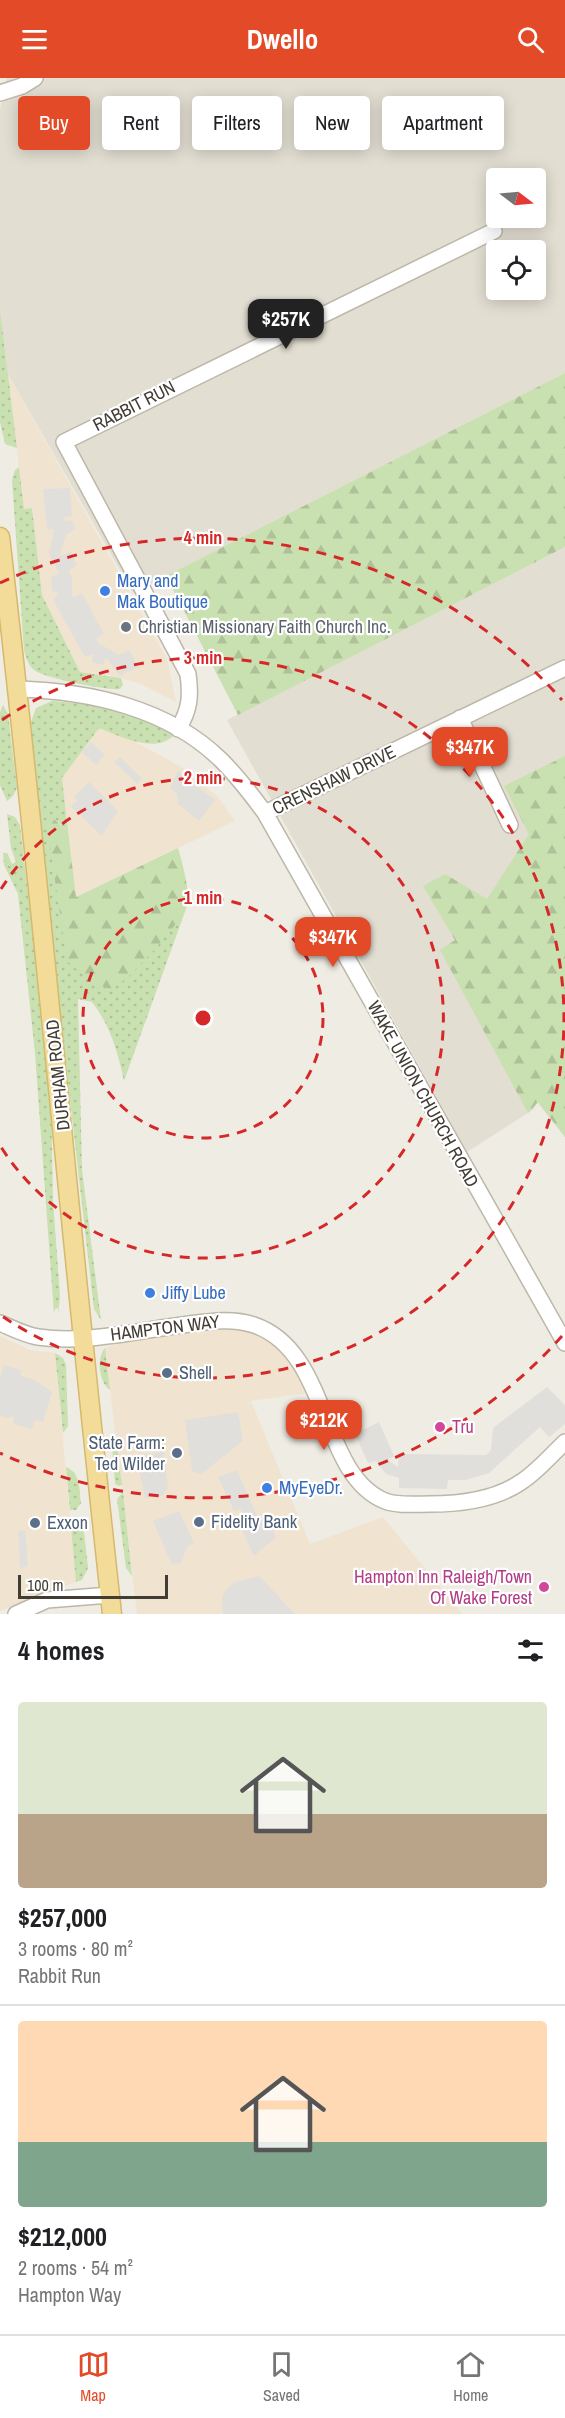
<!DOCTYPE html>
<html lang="en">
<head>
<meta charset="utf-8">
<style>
  body { margin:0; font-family:"Archivo Narrow",sans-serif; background:#f6f6f6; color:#202124; height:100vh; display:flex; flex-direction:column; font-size:22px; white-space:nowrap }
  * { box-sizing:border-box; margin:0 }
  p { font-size:20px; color:#757577 }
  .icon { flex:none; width:33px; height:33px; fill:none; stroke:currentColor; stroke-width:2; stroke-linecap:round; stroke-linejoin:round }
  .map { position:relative; height:1536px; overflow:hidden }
  .side { display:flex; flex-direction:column; background:#fff; flex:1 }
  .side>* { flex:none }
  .guide { position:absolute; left:18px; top:18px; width:530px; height:54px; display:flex; gap:12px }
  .needle { width:39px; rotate:106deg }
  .buttons { position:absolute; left:486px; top:90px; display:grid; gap:12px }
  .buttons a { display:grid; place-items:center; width:60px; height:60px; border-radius:6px; background:#fff; box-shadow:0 3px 15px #0003; font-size:30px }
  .scale { position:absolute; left:18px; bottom:15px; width:150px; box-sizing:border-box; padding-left:6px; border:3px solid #413c34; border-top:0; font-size:16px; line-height:21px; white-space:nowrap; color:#413c34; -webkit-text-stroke:4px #fff; paint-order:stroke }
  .price { position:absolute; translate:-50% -51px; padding:0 14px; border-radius:12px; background:#e24a28; color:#fff; font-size:20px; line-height:39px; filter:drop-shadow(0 2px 3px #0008) }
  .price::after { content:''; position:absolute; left:50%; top:36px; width:18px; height:14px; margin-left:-9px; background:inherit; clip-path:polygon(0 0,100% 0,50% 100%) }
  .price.active { background:#222; color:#fff }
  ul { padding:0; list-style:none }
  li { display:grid; align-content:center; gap:12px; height:318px; padding:0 18px }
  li+li { border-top:2px solid #e0e0e0 }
  li span { display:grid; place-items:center; height:186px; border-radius:6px; color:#555 }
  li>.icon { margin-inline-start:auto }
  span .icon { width:108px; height:108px; fill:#fffc; stroke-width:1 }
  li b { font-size:26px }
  h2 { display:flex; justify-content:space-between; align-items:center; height:72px; padding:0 18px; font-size:26px }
  .chip { padding:0 21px; border-radius:6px; background:#fff; box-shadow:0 3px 15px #0003; font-size:21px; line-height:54px }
  .chip.active { background:#e24a28; color:#fff }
  header { display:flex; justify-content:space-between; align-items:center; height:78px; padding:0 18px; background:#e24a28; color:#fff; font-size:27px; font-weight:700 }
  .menu { display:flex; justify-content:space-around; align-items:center; height:84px; border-top:2px solid #e0e0e0; background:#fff; font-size:16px; color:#757577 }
  .menu a { display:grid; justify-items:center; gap:3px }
  .menu .active { color:#e24a28 }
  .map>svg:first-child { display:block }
  .residential { fill:#e3ded2; fill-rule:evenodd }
  .commercial { fill:#f0e4d0 }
  .grass { fill:url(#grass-dots) }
  .forest { fill:url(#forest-firs) }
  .parking { fill:#e0dfdb }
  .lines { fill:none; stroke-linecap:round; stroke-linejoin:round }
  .minor-casing { stroke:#bdb7aa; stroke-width:18 }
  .major-casing { stroke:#d5b96c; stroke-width:21 }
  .minor { stroke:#fff; stroke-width:15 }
  .major { stroke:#f3dc99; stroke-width:18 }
  .ring { fill:none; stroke:#d62828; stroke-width:3; stroke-dasharray:10 8 }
  .shop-dot { fill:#3f7fe0; stroke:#fff; stroke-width:2 }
  .worship-dot { fill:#6b7280; stroke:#fff; stroke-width:2 }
  .service-dot { fill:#5c6f8a; stroke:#fff; stroke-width:2 }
  .hotel-dot { fill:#d1479c; stroke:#fff; stroke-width:2 }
  .labels { text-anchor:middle; stroke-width:4.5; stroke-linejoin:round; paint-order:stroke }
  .street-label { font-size:18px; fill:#413c34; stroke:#fff }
  .shop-label { font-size:18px; fill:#366cbe; stroke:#fff; text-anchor:start }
  .worship-label { font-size:18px; fill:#5b616d; stroke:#fff; text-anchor:start }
  .service-label { font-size:18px; fill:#4e5e75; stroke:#fff; text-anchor:start }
  .hotel-label { font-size:18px; fill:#b23c85; stroke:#fff; text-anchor:start }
  .centre { fill:#d62828; stroke:#fff; stroke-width:3 }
  .ring-label { font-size:18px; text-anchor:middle; font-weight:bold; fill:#d62828; stroke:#fff; stroke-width:4.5; stroke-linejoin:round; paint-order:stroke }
</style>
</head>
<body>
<header><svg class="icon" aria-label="menu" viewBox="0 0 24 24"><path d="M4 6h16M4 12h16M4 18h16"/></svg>Dwello<svg class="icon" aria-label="search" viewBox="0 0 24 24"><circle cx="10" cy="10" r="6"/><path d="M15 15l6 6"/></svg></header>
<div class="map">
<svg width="565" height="1536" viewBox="0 0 565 1536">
  <defs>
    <pattern id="grass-dots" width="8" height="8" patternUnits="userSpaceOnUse" patternTransform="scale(1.5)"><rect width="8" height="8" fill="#c9e0b0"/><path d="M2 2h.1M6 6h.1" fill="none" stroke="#aec198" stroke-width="1.8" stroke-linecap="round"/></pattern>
    <pattern id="forest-firs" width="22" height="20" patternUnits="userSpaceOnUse" patternTransform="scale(1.5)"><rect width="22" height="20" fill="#c9e0b0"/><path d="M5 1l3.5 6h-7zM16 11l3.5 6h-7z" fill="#aec198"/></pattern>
  </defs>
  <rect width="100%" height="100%" fill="#efece3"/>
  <path class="residential" d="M7,0H565V295L133,515L8,296L0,231V31ZM496,100H536V140H496ZM496,172H536V212H496Z
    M565,469V1059L537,1024L534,1031L467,1074L227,642Z"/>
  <path class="commercial" d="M8,296L167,581L176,624L139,605L108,597L80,594L42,517L32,430L24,431Z
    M99,650L134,663L181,689L218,719L235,743L75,819L62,700Z
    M222,1247L252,1250L289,1277L309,1315L251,1323L310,1466L383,1439L462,1536H137L105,1270L131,1262Z
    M0,1258L30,1272L55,1275L76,1504L0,1533Z"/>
  <path class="grass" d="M0,231L17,370L5,366L0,344Z
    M19,389L24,431L32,430L42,517L80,594L121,600L123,607L120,611C109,613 44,600 34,592C28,587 26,579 24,572L12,402L15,392Z
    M52,623C82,625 154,633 173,658C154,676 120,658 99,650L62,700L68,753L58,744L47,749L113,910C142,886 167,859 187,828L124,1003C118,974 110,947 92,924L78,921L82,1092L101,1242L94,1231L45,803L31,644L36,630Z
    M3,627L8,636L17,710L13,718L7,723L0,707V634Z
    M7,736L15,739L20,747L51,1011L53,1123L60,1218L58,1236V1230L55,1231L54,1236L35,975L23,863L18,816L4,787L3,775H7L12,786L16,784L11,770Z
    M105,1270L110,1312C99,1305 96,1280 105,1270Z
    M55,1275L63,1280L66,1287L68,1348L63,1355Z
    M112,1368L117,1369L122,1407L119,1408L115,1406Z
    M66,1389C81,1395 79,1411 81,1425L76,1432H70Z
    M123,1414L132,1498L126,1490L117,1421Z
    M77,1448L84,1454L88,1490L82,1502L76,1504L71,1450Z"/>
  <path class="forest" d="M565,295V469L238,637L166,498Z
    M565,678V1059L538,1024L528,1035L440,872L455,862L423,808L445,796L487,821L529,756L504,708Z
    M52,740L68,753L76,819L178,770C182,784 191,815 187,828C183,842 127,905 113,910C104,914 74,890 67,883L47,749V744Z"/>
  <path class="parking" d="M70,410L72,438L65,439L64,442L72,443L76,450L66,457L60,476L62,478L70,473L77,487L69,492L72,501V517L74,519L82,515L104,556L97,560L98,565L119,577L129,572L138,589L120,598L108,581H105L103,587L92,584L93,576L85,579L53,522L59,515L52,513L51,499L59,495L49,476L54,452L47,451L43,411Z
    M91,664L105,677L96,687L82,674Z
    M120,679L142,700L137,706L114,684Z
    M178,693L215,722L199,743L178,726L177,716L170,710Z
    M89,704L118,733L102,758L71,728L78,722L74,719Z
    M4,1287L21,1292V1298L35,1302L52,1314L43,1344L35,1342L32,1351L13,1346L14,1338L8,1340L0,1338V1300Z
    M547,1309L565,1327V1346L549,1359L540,1349L489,1395L466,1402H448L447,1411L399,1410V1400L386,1396L376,1383L368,1385L355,1356L379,1344L394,1378L388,1382L398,1389L399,1376L486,1377L491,1372L493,1350Z
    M238,1334L243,1363L201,1396L192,1393L185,1342Z
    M164,1374L168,1410L162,1418L145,1420L137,1378Z
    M237,1392L257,1438H265L276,1459L254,1478L238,1444L244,1439L241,1432L234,1433L218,1399Z
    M179,1433L194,1465L187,1469L181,1485L172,1487L153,1443Z
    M25,1452L28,1488L20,1490L18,1453Z
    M259,1498L295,1536H223L222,1519L226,1512L235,1504Z"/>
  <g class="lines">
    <defs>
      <path id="minor" d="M0,15L22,8L35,0
        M18,611C89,613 168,630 221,682C237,698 251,716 265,735L565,1265
        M460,640L510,747
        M178,651C190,632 191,618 188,596L64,364L494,153
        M265,735L565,590
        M0,1245C12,1250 25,1257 38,1259C85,1266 136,1253 182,1247C206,1244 231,1239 254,1247C331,1273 319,1396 385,1423C398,1428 416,1426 430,1426C461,1426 495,1422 521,1404C537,1394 551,1377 565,1364
        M16,1536L47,1522L110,1517"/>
      <path id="major" d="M0,459C42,817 72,1177 112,1536"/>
    </defs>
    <use href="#minor" class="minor-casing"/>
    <use href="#major" class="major-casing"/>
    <use href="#minor" class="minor"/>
    <use href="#major" class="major"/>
  </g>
  <g class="ring">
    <circle cx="203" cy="940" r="120"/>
    <path d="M1 811A240 240 0 1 1 1 1069"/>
    <path d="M2 642A360 360 0 1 1 2 1238"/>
    <path d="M562 1258A480 480 0 0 1 0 1375M0 505A480 480 0 0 1 562 622"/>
  </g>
  <g class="shop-dot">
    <circle cx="105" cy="513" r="6"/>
    <circle cx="150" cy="1215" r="6"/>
    <circle cx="267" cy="1410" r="6"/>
  </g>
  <circle class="worship-dot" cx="126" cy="549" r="6"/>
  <g class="service-dot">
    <circle cx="167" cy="1295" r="6"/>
    <circle cx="177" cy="1375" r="6"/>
    <circle cx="199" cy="1444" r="6"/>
    <circle cx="35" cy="1445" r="6"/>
  </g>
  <g class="hotel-dot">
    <circle cx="440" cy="1349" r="6"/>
    <circle cx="544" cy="1509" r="6"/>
  </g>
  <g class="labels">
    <g class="street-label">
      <text transform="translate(134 328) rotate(-27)" y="6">RABBIT RUN</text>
      <text transform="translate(334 702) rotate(-26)" y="6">CRENSHAW DRIVE</text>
      <text transform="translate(58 997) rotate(-96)" y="6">DURHAM ROAD</text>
      <text transform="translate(423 1016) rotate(61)" y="6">WAKE UNION CHURCH ROAD</text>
      <text transform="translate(165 1250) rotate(-7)" y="6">HAMPTON WAY</text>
    </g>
    <g class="shop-label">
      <text x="117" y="509">Mary and<tspan x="117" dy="21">Mak Boutique</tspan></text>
      <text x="162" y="1221">Jiffy Lube</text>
      <text x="279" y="1416">MyEyeDr.</text>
    </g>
    <g class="worship-label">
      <text x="138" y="555">Christian Missionary Faith Church Inc.</text>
    </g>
    <g class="service-label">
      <text x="179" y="1301">Shell</text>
      <text x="165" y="1371" text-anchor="end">State Farm:<tspan x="165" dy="21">Ted Wilder</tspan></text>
      <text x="211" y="1450">Fidelity Bank</text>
      <text x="47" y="1451">Exxon</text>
    </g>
    <g class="hotel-label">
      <text x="452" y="1355">Tru</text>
      <text x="532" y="1505" text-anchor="end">Hampton Inn Raleigh/Town<tspan x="532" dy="21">Of Wake Forest</tspan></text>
    </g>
  </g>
  <circle cx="203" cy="940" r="9" class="centre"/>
  <g class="ring-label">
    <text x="203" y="466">4 min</text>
    <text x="203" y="586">3 min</text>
    <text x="203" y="706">2 min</text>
    <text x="203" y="826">1 min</text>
  </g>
</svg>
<div class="buttons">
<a><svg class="needle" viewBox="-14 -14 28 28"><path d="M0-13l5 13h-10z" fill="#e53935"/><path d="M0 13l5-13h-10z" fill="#757577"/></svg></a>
<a><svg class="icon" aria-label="locate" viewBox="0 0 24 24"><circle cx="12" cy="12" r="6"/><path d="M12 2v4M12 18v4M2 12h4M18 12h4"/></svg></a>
</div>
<div class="scale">100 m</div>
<b class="price active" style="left:286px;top:272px">$257K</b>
<b class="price" style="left:470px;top:700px">$347K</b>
<b class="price" style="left:333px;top:890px">$347K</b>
<b class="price" style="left:324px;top:1373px">$212K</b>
<div class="guide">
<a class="chip active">Buy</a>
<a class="chip">Rent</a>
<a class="chip">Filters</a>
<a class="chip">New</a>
<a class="chip">Apartment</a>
</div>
</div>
<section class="side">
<h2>4 homes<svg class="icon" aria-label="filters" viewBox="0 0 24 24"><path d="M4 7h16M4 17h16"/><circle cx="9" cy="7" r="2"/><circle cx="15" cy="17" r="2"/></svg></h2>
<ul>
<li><span style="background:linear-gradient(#dfe7d0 60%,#b9a48a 0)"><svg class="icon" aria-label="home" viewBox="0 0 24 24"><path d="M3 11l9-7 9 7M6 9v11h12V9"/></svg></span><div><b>$257,000</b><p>3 rooms · 80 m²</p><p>Rabbit Run</p></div></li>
<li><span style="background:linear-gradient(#ffd9b3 65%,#7fa58c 0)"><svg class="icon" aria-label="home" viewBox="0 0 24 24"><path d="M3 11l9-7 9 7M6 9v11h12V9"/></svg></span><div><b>$212,000</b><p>2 rooms · 54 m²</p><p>Hampton Way</p></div></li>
</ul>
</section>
<nav class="menu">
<a class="active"><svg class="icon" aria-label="map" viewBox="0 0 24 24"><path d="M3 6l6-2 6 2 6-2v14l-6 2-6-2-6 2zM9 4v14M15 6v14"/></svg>Map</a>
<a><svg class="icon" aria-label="saved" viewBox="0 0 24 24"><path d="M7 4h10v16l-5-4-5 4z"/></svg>Saved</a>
<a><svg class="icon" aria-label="home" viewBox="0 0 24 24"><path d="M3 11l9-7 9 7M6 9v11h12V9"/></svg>Home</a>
</nav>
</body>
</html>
